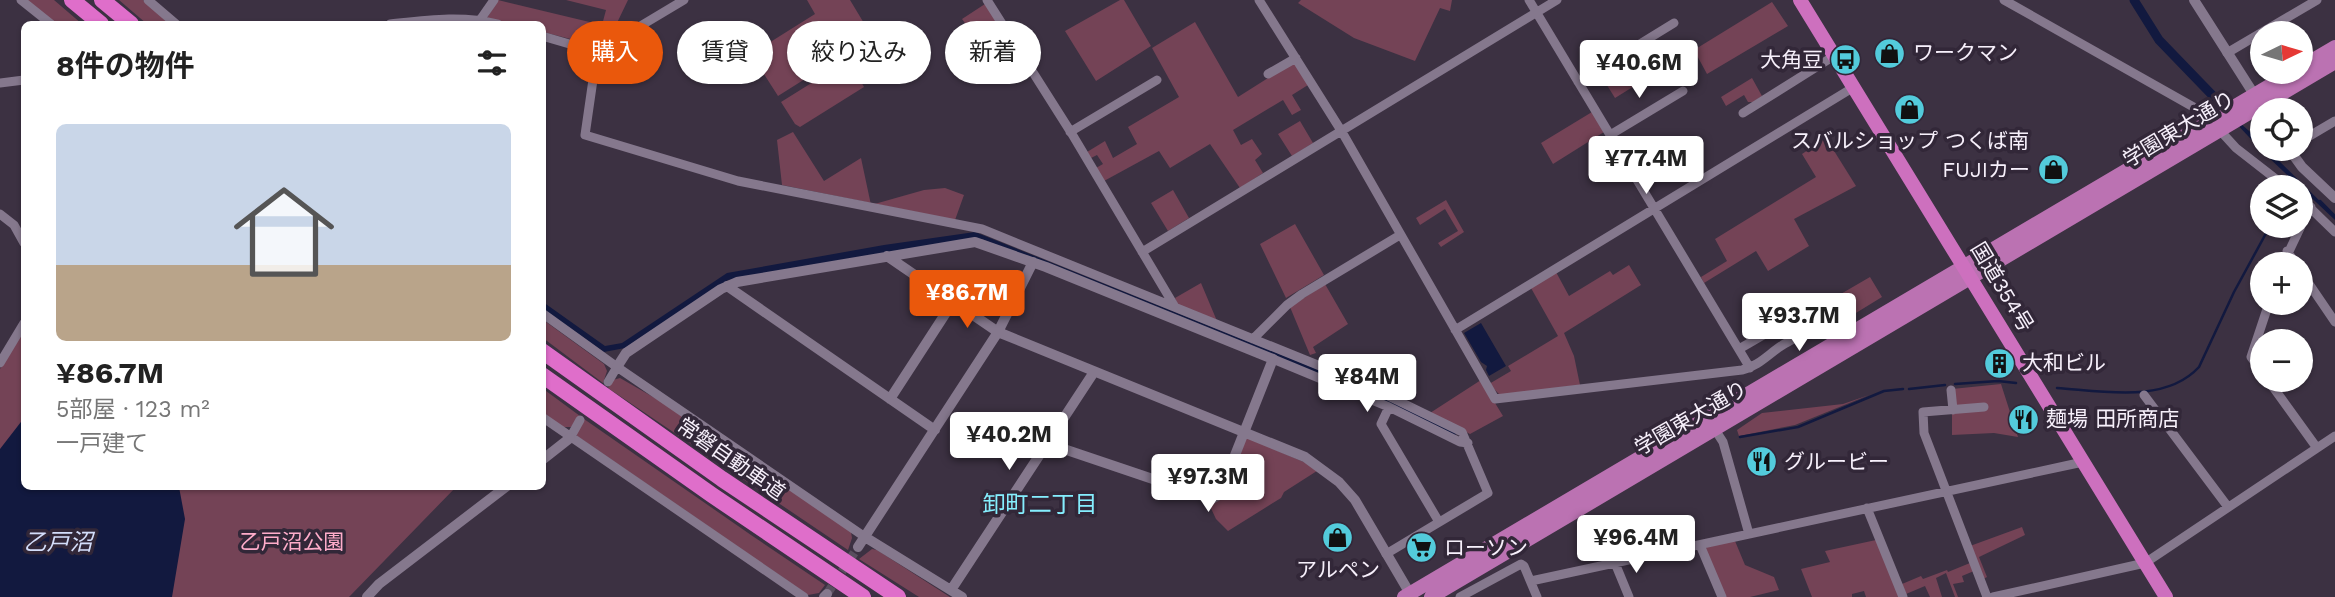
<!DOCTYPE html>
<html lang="ja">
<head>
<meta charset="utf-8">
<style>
  body { margin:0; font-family:"Work Sans","Noto Sans JP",sans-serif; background:#f6f6f6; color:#222; height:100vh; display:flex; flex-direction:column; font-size:26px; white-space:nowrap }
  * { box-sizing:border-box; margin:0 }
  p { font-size:23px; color:#767676 }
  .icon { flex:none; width:38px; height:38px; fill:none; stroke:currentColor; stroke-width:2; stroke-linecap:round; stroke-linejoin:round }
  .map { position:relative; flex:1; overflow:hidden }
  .drawer { position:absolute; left:21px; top:21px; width:525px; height:469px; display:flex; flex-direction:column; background:#fff; border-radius:10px; box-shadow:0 2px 5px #0004 }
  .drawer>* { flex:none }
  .banner { position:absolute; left:567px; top:21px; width:665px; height:63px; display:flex; gap:14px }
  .needle { width:46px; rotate:85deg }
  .controls { position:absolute; left:2250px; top:21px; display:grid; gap:14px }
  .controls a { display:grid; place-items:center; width:63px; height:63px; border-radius:50%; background:#fff; box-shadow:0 2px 5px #0004; font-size:35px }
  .price { position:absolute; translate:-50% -60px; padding:0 16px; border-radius:7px; background:#fff; color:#222; font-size:23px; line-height:46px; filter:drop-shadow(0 2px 4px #0008) }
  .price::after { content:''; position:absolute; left:50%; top:42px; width:21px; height:16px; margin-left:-10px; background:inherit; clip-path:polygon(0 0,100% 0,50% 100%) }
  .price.selected { background:#ea580c; color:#fff }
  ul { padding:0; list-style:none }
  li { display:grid; align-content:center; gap:14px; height:371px; padding:0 35px }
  li span { display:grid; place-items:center; height:217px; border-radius:10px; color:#555 }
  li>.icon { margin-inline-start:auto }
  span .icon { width:126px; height:126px; fill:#fffc; stroke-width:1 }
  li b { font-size:30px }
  h2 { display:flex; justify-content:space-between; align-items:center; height:84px; padding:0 35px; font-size:30px }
  .tag { padding:0 24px; border-radius:32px; background:#fff; box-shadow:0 2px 5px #0004; font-size:24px; line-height:63px }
  .tag.selected { background:#ea580c; color:#fff }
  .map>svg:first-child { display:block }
  .green { fill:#744356 }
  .water { fill:#12193f }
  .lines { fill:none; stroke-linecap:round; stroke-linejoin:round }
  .stream { stroke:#12193f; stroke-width:2.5 }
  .canal { stroke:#12193f; stroke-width:9 }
  .minor-tunnel { stroke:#584e5e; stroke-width:9; stroke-dasharray:9 4.5; stroke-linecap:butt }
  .minor { stroke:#85788d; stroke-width:9 }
  .tertiary { stroke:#85788d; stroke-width:10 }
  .primary { stroke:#bb72b2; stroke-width:14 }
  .trunk { stroke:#cd70be; stroke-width:14 }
  .motorway { stroke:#df6eca; stroke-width:16 }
  .labels { text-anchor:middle; stroke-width:7; stroke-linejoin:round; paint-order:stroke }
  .poi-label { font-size:21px; fill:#f7f0fb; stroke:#322738; text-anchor:start }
  .street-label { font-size:21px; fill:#f7f0fb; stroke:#322738 }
  .park-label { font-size:21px; fill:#feacca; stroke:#322738 }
  .neighbourhood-label { font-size:23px; fill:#85eefe; stroke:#322738 }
  .water-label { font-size:23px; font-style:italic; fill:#d4defb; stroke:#322738 }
</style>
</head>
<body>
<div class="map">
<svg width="2335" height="597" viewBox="0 0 2335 597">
  <rect width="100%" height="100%" fill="#3c3142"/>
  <path class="green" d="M26,0H54L82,24H56Z
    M119,0H143L171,24H147Z
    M498,0L602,25L606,10L566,0H628L615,27L618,34L598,46L543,32L542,24H515L487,18Z
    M807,0H850L891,68L878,76L859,45L778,96L751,54L815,14Z
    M1120,0H1124L1151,46L1096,81L1065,31Z
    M1301,0H1452L1450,11L1440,8L1415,61L1354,38L1298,3Z
    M1772,2L1788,26L1707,74L1694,50Z
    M985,4L1005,35L999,40L989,24L973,34L962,19Z
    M1195,22L1238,97L1290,64H1295L1308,85L1292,95L1301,110L1292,115L1283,100L1233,130L1241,145L1252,139L1262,154L1255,160L1263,173L1240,188L1210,144L1170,168L1159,151L1104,181L1096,168L1103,164L1097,155L1091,158L1087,152L1105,141L1113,158L1137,144L1128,127L1179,97L1152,48Z
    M858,54L864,65L855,71L864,87L800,127L795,124L781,102Z
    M1630,56L1644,80L1615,98L1600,74Z
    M1752,78L1762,96L1753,102H1748L1744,95L1726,106L1721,97Z
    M1592,112L1604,132L1553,164L1541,143Z
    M1300,121L1313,143L1292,156L1278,134Z
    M793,132L824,181L861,158L871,205L924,190L945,188L964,195L955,220L782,185L777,140Z
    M1826,138L1856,186L1794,219L1809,246L1768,271L1756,251L1704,283L1701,277L1727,261L1715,239L1816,177L1802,154Z
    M1173,190L1189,218L1168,231L1151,203Z
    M1446,200L1464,232L1441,247L1438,243L1458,231L1445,209L1420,225L1416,218Z
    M1295,224L1324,275L1286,298L1260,244Z
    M1629,265L1641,285L1564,333L1574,356L1580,385L1500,395L1489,384L1511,371L1508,366L1558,336L1531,288L1556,272L1569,296L1610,271L1613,275Z
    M1870,277L1882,297L1851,316L1839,295Z
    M1201,283L1217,321L1178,305L1175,298Z
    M1325,284L1348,324L1313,347L1316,353L1310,355L1290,307Z
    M542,319L604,364L607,371L603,383L543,338Z
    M24,330V486L456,487L349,597H0V369Z
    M620,378L660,401L851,532L852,538L848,550L608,388L613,380Z
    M1481,380L1503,416L1470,434L1430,413Z
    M2001,384L2018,437L1994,433L1952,435V389Z
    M542,388L580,416L571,427H563L543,413Z
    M1869,395L1795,425L1739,436L1737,430L1762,413L1843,404Z
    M584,419L751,535L825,585L819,593L808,595L577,436V430Z
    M1246,437L1320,469L1284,492L1281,498L1228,531L1216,519L1208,502H1213Z
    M2022,527L2025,535L1979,557L1987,577L1983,579L1970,546Z
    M1876,540L1900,597H1866L1864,591L1852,594V597H1812L1801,569L1830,562L1825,551Z
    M1735,541L1745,565L1774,577L1779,590L1750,597H1725L1705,550L1707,547Z
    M872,549L877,550L950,597H919L859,559Z
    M1970,563L1974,571L1962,576L1964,582L1953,584L1958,597H1955L1946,573L1936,578L1942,597H1930L1925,586L1906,594L1902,584L1921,576L1923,579L1947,570L1948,572Z"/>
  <path class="water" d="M2214,100L2257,138L2263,144V149H2267L2335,216V220L2266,155Z
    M975,232L1374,392L1456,433L1455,436L982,239L728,280L625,348L604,352L543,309V302L605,346L622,343L727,273L884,245Z
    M1481,323L1506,366L1489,376L1486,370L1487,366L1481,362L1464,333Z
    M24,418V486L179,487L185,519L172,597H0V449Z"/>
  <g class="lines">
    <path class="stream" d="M2320,201L2335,216
      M1955,384L1998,381L2016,383
      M2057,388C2102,391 2165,404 2199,367L2234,292L2270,226
      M1909,389L1945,385
      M1740,437L1798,427L1884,391L1903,389"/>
    <path class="canal" d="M2134,0L2159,40L2216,99"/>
    <path class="minor-tunnel" d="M827,594L858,547"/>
    <path class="minor" d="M21,0L51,24
      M148,0L176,24
      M987,0L1072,134L1175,307
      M1259,0L1342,132L1495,399L1742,370C1760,366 1771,351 1786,343C1803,333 1823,330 1842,325L1850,337
      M1529,0L1750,368
      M2004,0L2204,113L2236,148L2286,187
      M480,20L494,0
      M390,24C427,20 462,15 498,24
      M542,36L597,52L684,0
      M597,52L585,135L738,181L982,229L1325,368L1384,394L1462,432L1488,493L1386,554
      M2227,53L2317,0
      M1268,74L1296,58
      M1578,82L1674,23
      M0,83L24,80
      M1743,113L1834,56
      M1070,132L1157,80
      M1610,135L1683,91
      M2301,141L2335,121
      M2301,199L2335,232
      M0,214L14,225L24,243
      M2301,225L2311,207
      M2287,251L2296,264
      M1142,252L1557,0
      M2283,264L2301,226
      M2301,272L2335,322
      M542,313L617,367L865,537
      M1455,330L1854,87
      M1253,339L1287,305L1302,294L1400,235
      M1739,349L1817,304
      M1273,359L1389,407L1460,442L1468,443
      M0,363L24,323
      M2263,373L2251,357L2269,303
      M2268,380L2317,448
      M608,382L617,367
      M1951,390L1953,410
      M2144,395L2228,507
      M1389,407L1381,424L1439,522
      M1984,407L1923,412L1924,433L1987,597
      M542,417L804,597
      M1712,425L1723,442L1749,534
      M570,438L580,420
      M1867,508L1903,597
      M1700,545L1722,597
      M1615,563L1629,597
      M1531,581L2083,462
      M1460,597L1521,564L1524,566L1537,597
      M1993,597L2145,563L2335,436"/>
    <path class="tertiary" d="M2194,0L2257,99
      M2289,149L2302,167L2335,198
      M887,256L998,332L1305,457L1339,482L1355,500L1412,597
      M727,286L935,430
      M617,367L626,353L721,289L737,282L975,242L1046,267L1273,359L1222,488L1217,496L1212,499L1046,443
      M890,399L953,302
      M542,460L570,438
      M865,537L962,597
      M858,547L998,332L1033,262
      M951,590L1094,372
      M367,597L379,584L507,486
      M824,597L827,594"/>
    <path class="primary" d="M2301,67L2335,47
      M1404,597L2293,72
      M1431,597L2335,62"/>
    <path class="trunk" d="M1800,0L2166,597"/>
    <path class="motorway" d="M72,0L101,24
      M102,0L131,24
      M542,351L722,479L898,597
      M542,375L712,495L863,597"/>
  </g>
  <defs>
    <symbol id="shop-disc" viewBox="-11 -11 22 22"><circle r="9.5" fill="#53cbdb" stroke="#322738"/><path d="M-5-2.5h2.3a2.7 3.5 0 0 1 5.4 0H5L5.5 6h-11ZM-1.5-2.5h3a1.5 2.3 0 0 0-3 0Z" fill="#111"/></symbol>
    <symbol id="bus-disc" viewBox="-11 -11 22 22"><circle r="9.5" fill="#53cbdb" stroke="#322738"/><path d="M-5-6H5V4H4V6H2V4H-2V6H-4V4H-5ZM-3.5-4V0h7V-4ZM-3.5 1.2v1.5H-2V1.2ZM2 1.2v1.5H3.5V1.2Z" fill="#111"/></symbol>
    <symbol id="building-disc" viewBox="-11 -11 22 22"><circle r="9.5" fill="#53cbdb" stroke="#322738"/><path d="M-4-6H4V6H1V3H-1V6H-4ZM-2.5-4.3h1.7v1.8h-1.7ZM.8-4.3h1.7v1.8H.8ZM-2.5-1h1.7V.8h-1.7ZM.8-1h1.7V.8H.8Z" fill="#111"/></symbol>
    <symbol id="restaurant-disc" viewBox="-11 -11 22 22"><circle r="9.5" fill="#53cbdb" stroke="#322738"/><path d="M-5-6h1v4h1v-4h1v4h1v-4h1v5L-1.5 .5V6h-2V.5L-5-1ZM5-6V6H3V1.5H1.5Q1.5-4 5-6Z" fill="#111"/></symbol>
    <symbol id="supermarket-disc" viewBox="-11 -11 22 22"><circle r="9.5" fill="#53cbdb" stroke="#322738"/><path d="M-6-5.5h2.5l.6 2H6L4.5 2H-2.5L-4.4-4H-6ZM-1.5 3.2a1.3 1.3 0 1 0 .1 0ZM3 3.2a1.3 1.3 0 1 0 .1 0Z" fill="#111"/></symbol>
  </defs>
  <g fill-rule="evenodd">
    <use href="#shop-disc" x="1872" y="36" width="35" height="35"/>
    <use href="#bus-disc" x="1828" y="42" width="35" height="35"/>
    <use href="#shop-disc" x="1892" y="92" width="35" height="35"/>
    <use href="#shop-disc" x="2036" y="152" width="35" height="35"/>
    <use href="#building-disc" x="1982" y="346" width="35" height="35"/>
    <use href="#restaurant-disc" x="2006" y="402" width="35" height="35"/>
    <use href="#restaurant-disc" x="1744" y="444" width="35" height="35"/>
    <use href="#shop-disc" x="1320" y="520" width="35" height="35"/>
    <use href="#supermarket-disc" x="1404" y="530" width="35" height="35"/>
  </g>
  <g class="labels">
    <g class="poi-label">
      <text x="1913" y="60">ワークマン</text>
      <text x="1823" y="67" text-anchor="end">大角豆</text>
      <text x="1910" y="148" text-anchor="middle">スバルショップ つくば南</text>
      <text x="2030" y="177" text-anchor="end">FUJIカー</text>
      <text x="2022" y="370">大和ビル</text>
      <text x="2046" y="426">麺場 田所商店</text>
      <text x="1784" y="469">グルービー</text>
      <text x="1444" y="555">ローソン</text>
      <text x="1338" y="577" text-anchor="middle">アルペン</text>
    </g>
    <g class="street-label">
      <text transform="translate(2179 129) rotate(-31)" y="7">学園東大通り</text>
      <text transform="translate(2002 287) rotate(59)" y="7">国道354号</text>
      <text transform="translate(1691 418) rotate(-30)" y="7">学園東大通り</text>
      <text transform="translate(731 459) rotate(35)" y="7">常磐自動車道</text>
    </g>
    <g class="park-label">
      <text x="292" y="549">乙戸沼公園</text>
    </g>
    <g class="neighbourhood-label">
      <text x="1040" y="512">卸町二丁目</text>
    </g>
    <g class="water-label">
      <text x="58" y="550">乙戸沼</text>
    </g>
  </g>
</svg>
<div class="controls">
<a><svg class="needle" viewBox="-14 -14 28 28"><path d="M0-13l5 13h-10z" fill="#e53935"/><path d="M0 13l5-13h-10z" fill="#767676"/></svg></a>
<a><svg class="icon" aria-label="locate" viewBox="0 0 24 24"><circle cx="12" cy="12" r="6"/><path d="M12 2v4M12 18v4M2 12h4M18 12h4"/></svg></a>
<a><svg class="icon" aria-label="layers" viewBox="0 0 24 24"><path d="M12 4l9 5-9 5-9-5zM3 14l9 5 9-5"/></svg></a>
<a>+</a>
<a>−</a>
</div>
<b class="price" style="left:1639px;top:100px">¥40.6M</b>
<b class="price" style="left:1646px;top:196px">¥77.4M</b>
<b class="price selected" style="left:967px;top:330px">¥86.7M</b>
<b class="price" style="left:1799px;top:353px">¥93.7M</b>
<b class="price" style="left:1367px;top:414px">¥84M</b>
<b class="price" style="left:1009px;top:472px">¥40.2M</b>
<b class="price" style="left:1208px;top:514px">¥97.3M</b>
<b class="price" style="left:1636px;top:575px">¥96.4M</b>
<div class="banner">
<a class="tag selected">購入</a>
<a class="tag">賃貸</a>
<a class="tag">絞り込み</a>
<a class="tag">新着</a>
</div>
<section class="drawer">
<h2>8件の物件<svg class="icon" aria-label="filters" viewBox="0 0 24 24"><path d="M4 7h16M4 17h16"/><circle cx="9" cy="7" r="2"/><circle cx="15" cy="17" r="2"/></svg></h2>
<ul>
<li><span style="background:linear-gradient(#c9d6e8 65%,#b9a48a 0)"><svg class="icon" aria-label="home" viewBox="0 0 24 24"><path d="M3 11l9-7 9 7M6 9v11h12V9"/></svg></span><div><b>¥86.7M</b><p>5部屋 · 123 m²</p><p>一戸建て</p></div></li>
</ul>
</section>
</div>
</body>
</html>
